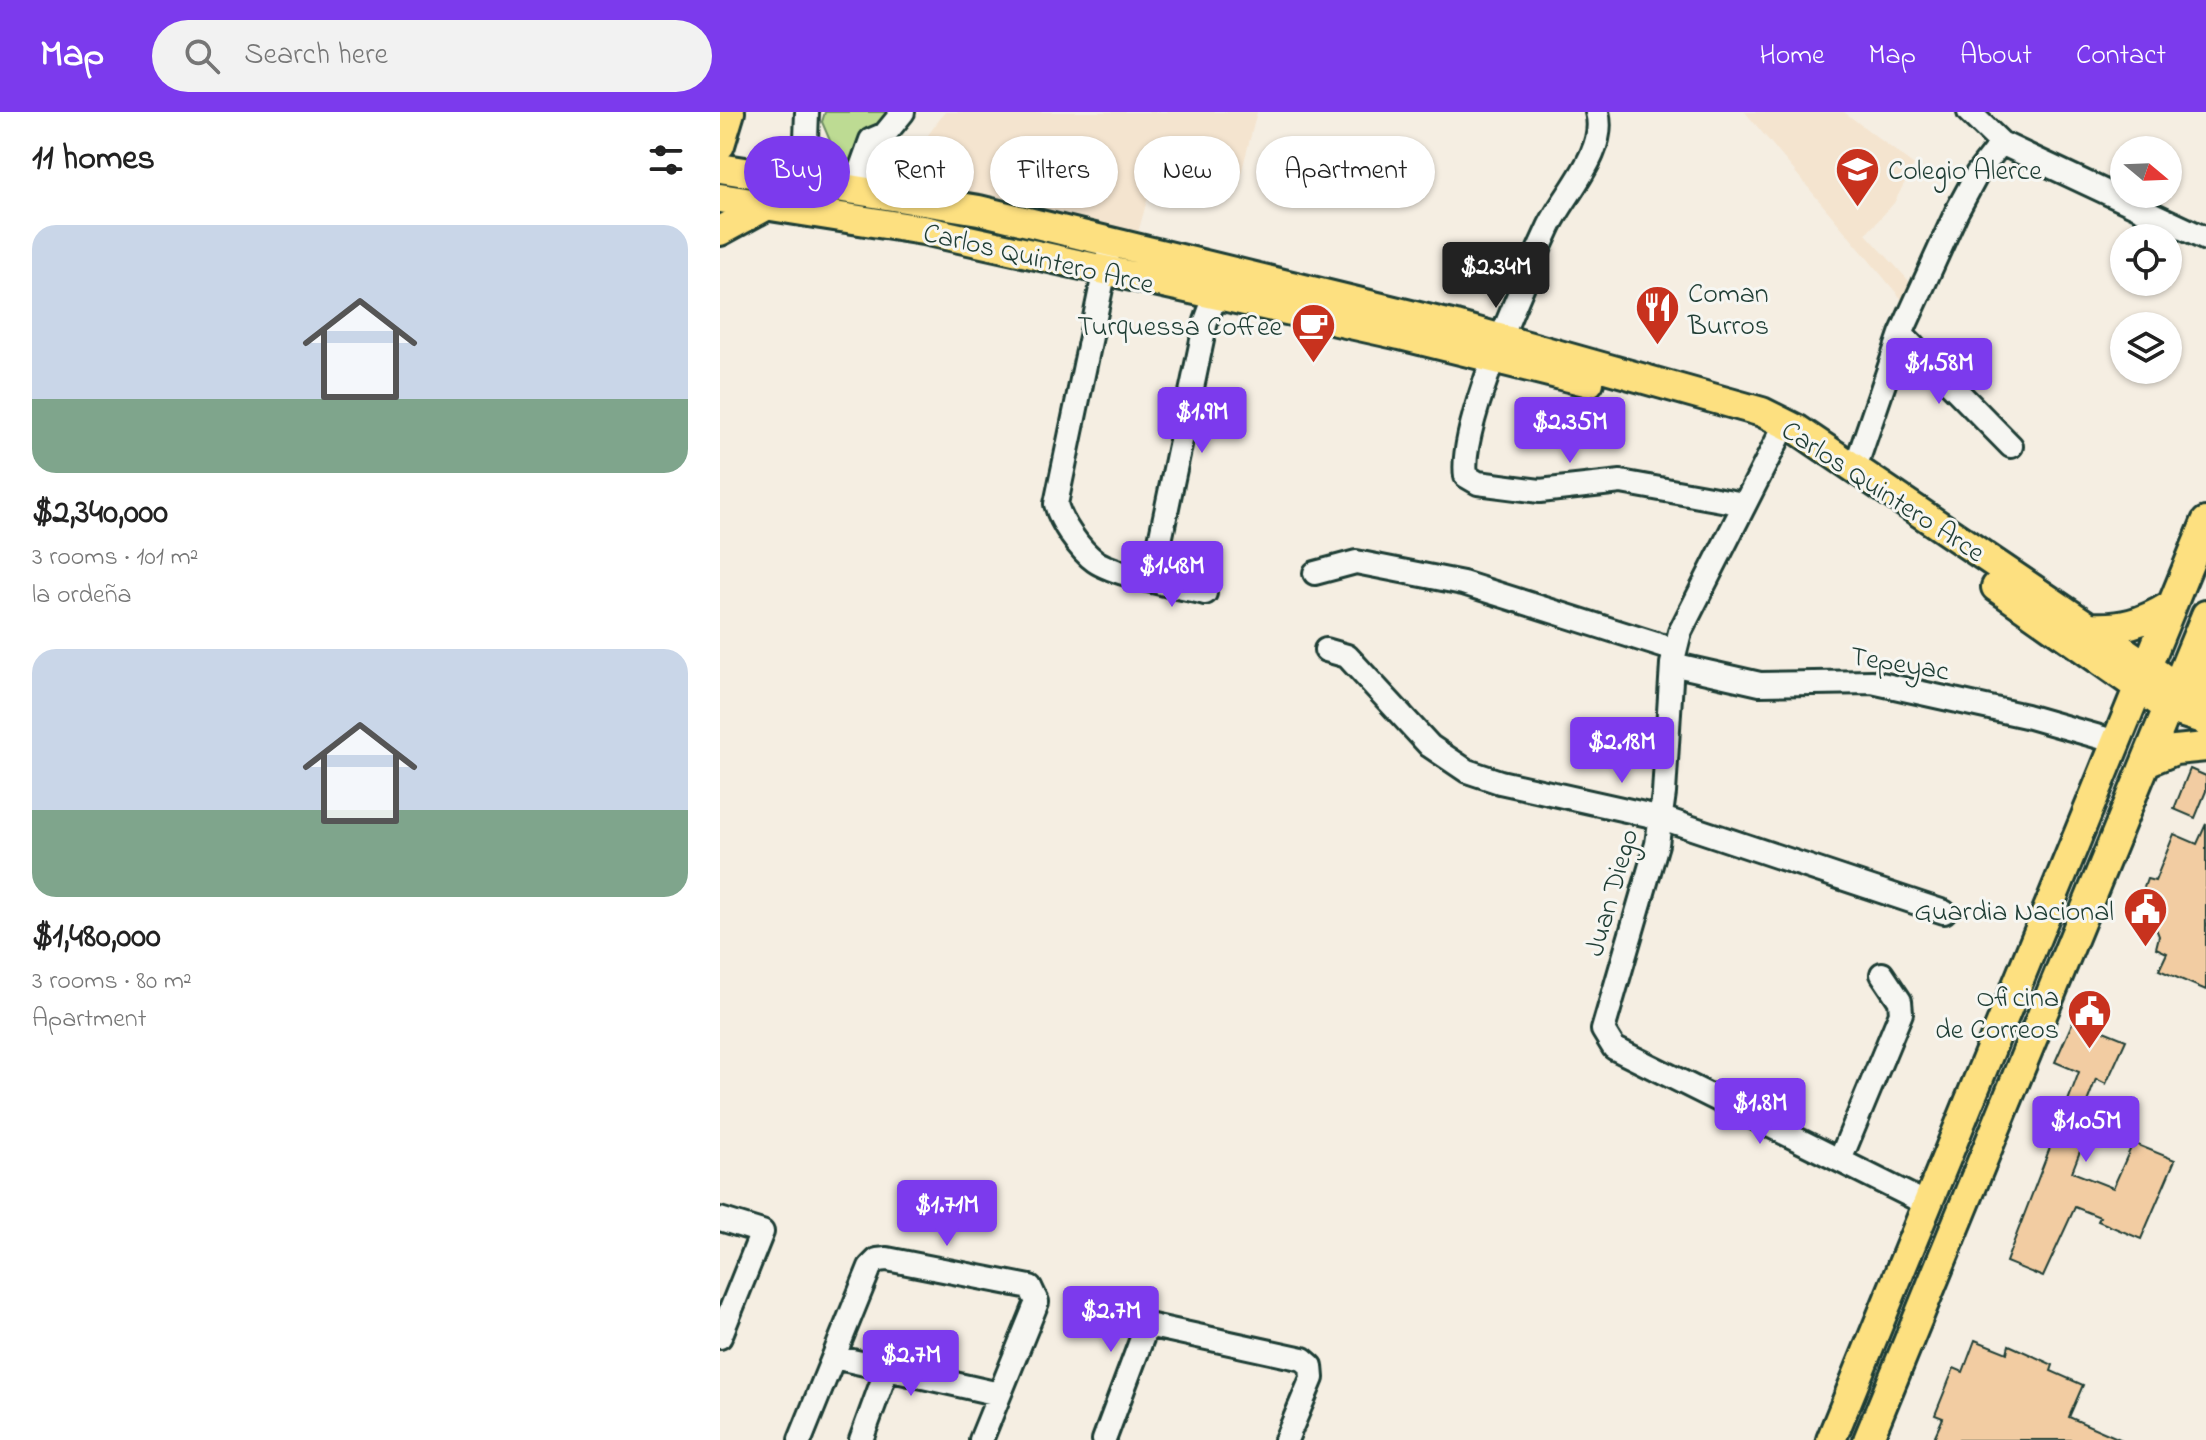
<!DOCTYPE html>
<html lang="en">
<head>
<meta charset="utf-8">
<style>
  body { margin:0; font-family:"Indie Flower",sans-serif; background:#f2f2f2; color:#222; height:100vh; display:flex; flex-direction:column; font-size:30px; white-space:nowrap }
  * { box-sizing:border-box; margin:0 }
  p { font-size:26px; color:#767676 }
  .icon { flex:none; width:44px; height:44px; fill:none; stroke:currentColor; stroke-width:2; stroke-linecap:round; stroke-linejoin:round }
  .map { position:relative; flex:1; overflow:hidden }
  .panel { display:flex; flex-direction:column; background:#fff; width:720px }
  .panel>* { flex:none }
  .banner { position:absolute; left:24px; top:24px; width:760px; height:72px; display:flex; gap:16px }
  .needle { width:52px; rotate:109deg }
  .controls { position:absolute; left:1390px; top:24px; display:grid; gap:16px }
  .controls a { display:grid; place-items:center; width:72px; height:72px; border-radius:50%; background:#fff; box-shadow:0 2px 6px #0004; font-size:40px }
  .price { position:absolute; translate:-50% -68px; padding:0 18px; border-radius:8px; background:#7c3aed; color:#fff; font-size:26px; line-height:52px; filter:drop-shadow(0 2px 4px #0008) }
  .price::after { content:''; position:absolute; left:50%; top:48px; width:24px; height:18px; margin-left:-12px; background:inherit; clip-path:polygon(0 0,100% 0,50% 100%) }
  .price.active { background:#222; color:#fff }
  ul { padding:0; list-style:none }
  li { display:grid; align-content:center; gap:16px; height:424px; padding:0 32px }
  li span { display:grid; place-items:center; height:248px; border-radius:24px; color:#555 }
  li>.icon { margin-inline-start:auto }
  span .icon { width:144px; height:144px; fill:#fffc; stroke-width:1 }
  li b { font-size:34px }
  h2 { display:flex; justify-content:space-between; align-items:center; height:96px; padding:0 32px; font-size:34px }
  .tag { padding:0 28px; border-radius:36px; background:#fff; box-shadow:0 2px 6px #0004; font-size:28px; line-height:72px }
  .tag.active { background:#7c3aed; color:#fff }
  header { display:flex; align-items:center; gap:48px; box-sizing:border-box; height:112px; padding:0 40px; background:#7c3aed; color:#fff }
  header strong { font-size:38px }
  nav { display:flex; gap:44px; margin-inline-start:auto; font-size:28px }
  .search { width:560px; height:72px; background:#f2f2f2; display:flex; align-items:center; gap:20px; box-sizing:border-box; padding:0 28px; border-radius:44px; color:#767676; font-size:30px }
  main { display:flex; flex:1; min-height:0 }
  .map>svg:first-child { display:block }
  .built { fill:#f4e4cf }
  .green { fill:#bddb93; stroke:#6e8c64; stroke-width:2 }
  .building { fill:#f2cca2; stroke:#1f3d34; stroke-width:2 }
  .lines { fill:none; stroke-linecap:round; stroke-linejoin:round }
  .minor-casing { stroke:#1f3d34; stroke-width:28 }
  .major-casing { stroke:#1f3d34; stroke-width:34 }
  .minor { stroke:#f6f6f2; stroke-width:22 }
  .major { stroke:#fde080; stroke-width:28 }
  .labels { text-anchor:middle; stroke-width:6; stroke-linejoin:round; paint-order:stroke }
  .poi-label { font-size:28px; fill:#1f3d34; stroke:#f6f6f2; text-anchor:end }
  .street-label { font-size:28px; fill:#1f3d34; stroke:#f6f6f2 }
</style>
</head>
<body>
<header>
<strong>Map</strong>
<div class="search"><svg class="icon" aria-label="search" viewBox="0 0 24 24"><circle cx="10" cy="10" r="6"/><path d="M15 15l6 6"/></svg>Search here</div>
<nav><a>Home</a><a>Map</a><a>About</a><a>Contact</a></nav>
</header>
<main>
<section class="panel">
<h2>11 homes<svg class="icon" aria-label="filters" viewBox="0 0 24 24"><path d="M4 7h16M4 17h16"/><circle cx="9" cy="7" r="2"/><circle cx="15" cy="17" r="2"/></svg></h2>
<ul>
<li><span style="background:linear-gradient(#c9d6e8 70%,#7fa58c 0)"><svg class="icon" aria-label="home" viewBox="0 0 24 24"><path d="M3 11l9-7 9 7M6 9v11h12V9"/></svg></span><div><b>$2,340,000</b><p>3 rooms · 101 m²</p><p>la ordeña</p></div></li>
<li><span style="background:linear-gradient(#c9d6e8 65%,#7fa58c 0)"><svg class="icon" aria-label="home" viewBox="0 0 24 24"><path d="M3 11l9-7 9 7M6 9v11h12V9"/></svg></span><div><b>$1,480,000</b><p>3 rooms · 80 m²</p><p>Apartment</p></div></li>
</ul>
</section>
<div class="map">
<svg width="1486" height="1328" viewBox="0 0 1486 1328">
  <rect width="100%" height="100%" fill="#f5eee2"/>
  <filter id="ink" filterUnits="userSpaceOnUse"><feTurbulence type="fractalNoise" baseFrequency=".0125" numOctaves="2"/><feDisplacementMap in="SourceGraphic" scale="16" xChannelSelector="R" yChannelSelector="G"/><feConvolveMatrix kernelMatrix="1 2 1 2 8 2 1 2 1" color-interpolation-filters="sRGB"/></filter>
  <g filter="url(#ink)">
    <path class="built" d="M225,0H537L515,85L434,64L417,124L186,72L183,57Z
      M1025,0H1124L1194,53L1174,91L1146,122L1191,171L1184,190Z"/>
    <path class="green" d="M105,0H172L139,54L103,46L111,31L102,10Z"/>
    <path class="building" d="M1470,657L1486,664V679L1475,706L1454,697Z
      M1486,712V878L1439,858L1447,841L1436,836L1439,824L1435,814L1422,806L1428,791L1420,787L1427,767L1435,769L1454,722L1477,732Z
      M1354,907L1406,928L1386,972L1376,967L1361,1006L1367,1008L1357,1032L1362,1034L1352,1060L1393,1076L1413,1031L1455,1048L1421,1127L1378,1109L1380,1105L1355,1095L1323,1165L1286,1150L1359,960L1335,950Z
      M1255,1228L1287,1241L1289,1233L1333,1253L1331,1259L1363,1273L1349,1305L1402,1328H1213L1223,1306L1215,1303L1234,1256L1243,1260Z"/>
    <g class="lines">
      <defs>
        <path id="minor" d="M877,0C888,39 845,81 829,115C806,165 738,315 746,364L758,371L820,379L901,370L1024,392
          M1249,0L1281,31L1486,127
          M86,27L87,0
          M134,75L151,28L165,22L183,0
          M153,79L165,22
          M388,143L336,392C341,411 360,438 375,449C395,463 459,475 485,481
          M1181,222L1291,334
          M1066,311L960,520L952,552L944,681L937,732L883,918L894,936L1207,1092
          M1135,356L1181,222L1237,99L1257,62L1281,31
          M595,461L636,450L743,471L955,538
          M432,467L486,209L501,168
          M606,538L627,544L710,634L747,659L780,670L942,706L1224,800
          M952,552L1040,572L1152,570L1306,604L1397,630
          M1120,1048L1181,901L1180,889L1162,862
          M0,1107L42,1120L0,1225
          M114,1245L279,1282
          M80,1328L150,1155L157,1148L167,1147L310,1175L317,1190L261,1328
          M141,1328L167,1257
          M384,1328L424,1221L432,1214L583,1247L591,1254L592,1266L566,1328"/>
        <path id="major" d="M0,33L10,0
          M0,56L259,98L736,214L1042,300L1078,318L1428,555L1457,576L1486,610
          M0,86L203,118L680,223L869,270
          M0,119L46,94
          M1276,475L1448,596L1482,607
          M1369,515C1402,517 1422,511 1450,494
          M1475,532L1486,577
          M1426,650L1455,638L1486,635
          M1111,1328L1486,410
          M1148,1328L1486,503"/>
      </defs>
      <use href="#minor" class="minor-casing"/>
      <use href="#major" class="major-casing"/>
      <use href="#minor" class="minor"/>
      <use href="#major" class="major"/>
    </g>
  </g>
  <defs>
    <symbol id="school-pin" viewBox="-11 -11 22 30"><path d="M0 17L-7.5 6A9.5 9.5 0 1 1 7.5 6Z" fill="#c8321e" stroke="#f6f6f2"/><path d="M0-5L7-2L0 1L-7-2ZM-4 1L0 2.5L4 1V4Q0 6-4 4Z" fill="#fff"/></symbol>
    <symbol id="restaurant-pin" viewBox="-11 -11 22 30"><path d="M0 17L-7.5 6A9.5 9.5 0 1 1 7.5 6Z" fill="#c8321e" stroke="#f6f6f2"/><path d="M-5-6h1v4h1v-4h1v4h1v-4h1v5L-1.5 .5V6h-2V.5L-5-1ZM5-6V6H3V1.5H1.5Q1.5-4 5-6Z" fill="#fff"/></symbol>
    <symbol id="cafe-pin" viewBox="-11 -11 22 30"><path d="M0 17L-7.5 6A9.5 9.5 0 1 1 7.5 6Z" fill="#c8321e" stroke="#f6f6f2"/><path d="M-5.5-4.5H6V0H3Q3 3.5 0 3.5H-2.5Q-5.5 3.5-5.5 0ZM3-3.2v2h1.7v-2ZM-6 4.5H4V6H-6Z" fill="#fff"/></symbol>
    <symbol id="civic-pin" viewBox="-11 -11 22 30"><path d="M0 17L-7.5 6A9.5 9.5 0 1 1 7.5 6Z" fill="#c8321e" stroke="#f6f6f2"/><path d="M-.6-6.5H3V-4.5H.6V-3L4-1V1h2V6H-6V1h2V-1L-.6-3ZM-1.2 2.5V6h2.4V2.5Z" fill="#fff"/></symbol>
  </defs>
  <g fill-rule="evenodd">
    <use href="#school-pin" x="1112" y="32" width="51" height="69"/>
    <use href="#restaurant-pin" x="912" y="170" width="51" height="69"/>
    <use href="#cafe-pin" x="568" y="188" width="51" height="69"/>
    <use href="#civic-pin" x="1400" y="772" width="51" height="69"/>
    <use href="#civic-pin" x="1344" y="874" width="51" height="69"/>
  </g>
  <g class="labels">
    <g class="poi-label">
      <text x="1168" y="67" text-anchor="start">Colegio Alerce</text>
      <text x="968" y="190" text-anchor="start">Coman<tspan x="968" dy="32">Burros</tspan></text>
      <text x="562" y="223">Turquessa Coffee</text>
      <text x="1394" y="808">Guardia Nacional</text>
      <text x="1339" y="894">Oficina<tspan x="1339" dy="32">de Correos</tspan></text>
    </g>
    <g class="street-label">
      <text transform="translate(319 145) rotate(13)" y="10">Carlos Quintero Arce</text>
      <text transform="translate(1164 378) rotate(33)" y="10">Carlos Quintero Arce</text>
      <text transform="translate(1180 550) rotate(9)" y="10">Tepeyac</text>
      <text transform="translate(890 780) rotate(-74)" y="10">Juan Diego</text>
    </g>
  </g>
</svg>
<div class="controls">
<a><svg class="needle" viewBox="-14 -14 28 28"><path d="M0-13l5 13h-10z" fill="#e53935"/><path d="M0 13l5-13h-10z" fill="#767676"/></svg></a>
<a><svg class="icon" aria-label="locate" viewBox="0 0 24 24"><circle cx="12" cy="12" r="6"/><path d="M12 2v4M12 18v4M2 12h4M18 12h4"/></svg></a>
<a><svg class="icon" aria-label="layers" viewBox="0 0 24 24"><path d="M12 4l9 5-9 5-9-5zM3 14l9 5 9-5"/></svg></a>
</div>
<b class="price active" style="left:776px;top:198px">$2.34M</b>
<b class="price" style="left:1219px;top:294px">$1.58M</b>
<b class="price" style="left:482px;top:343px">$1.9M</b>
<b class="price" style="left:850px;top:353px">$2.35M</b>
<b class="price" style="left:452px;top:497px">$1.48M</b>
<b class="price" style="left:902px;top:673px">$2.18M</b>
<b class="price" style="left:1040px;top:1034px">$1.8M</b>
<b class="price" style="left:1366px;top:1052px">$1.05M</b>
<b class="price" style="left:227px;top:1136px">$1.71M</b>
<b class="price" style="left:391px;top:1242px">$2.7M</b>
<b class="price" style="left:191px;top:1286px">$2.7M</b>
<div class="banner">
<a class="tag active">Buy</a>
<a class="tag">Rent</a>
<a class="tag">Filters</a>
<a class="tag">New</a>
<a class="tag">Apartment</a>
</div>
</div>
</main>
</body>
</html>
